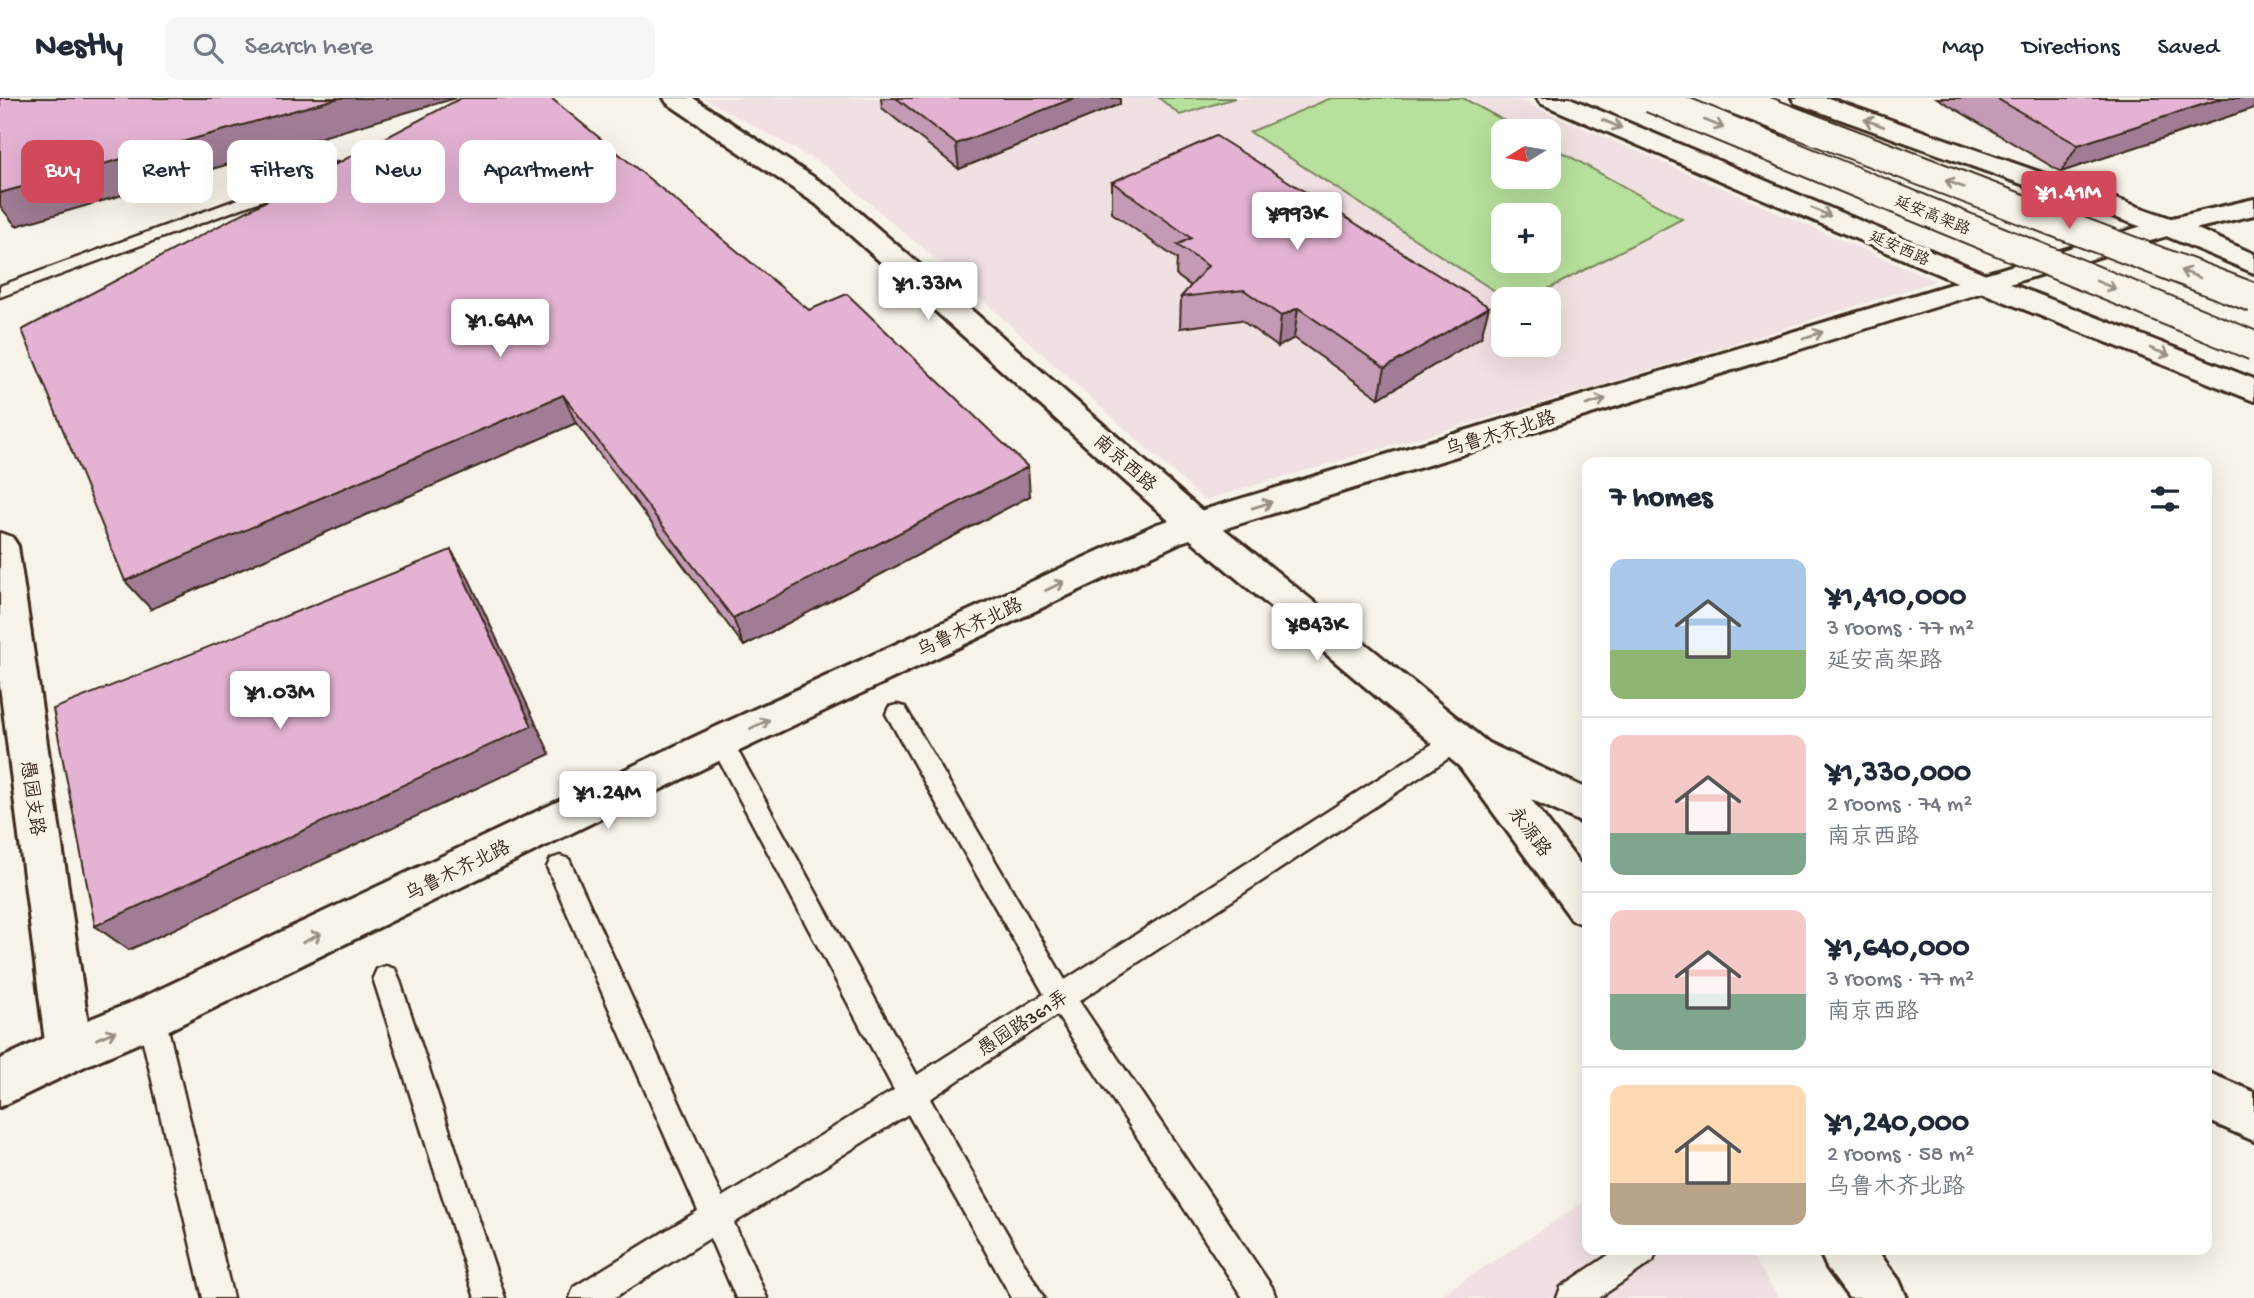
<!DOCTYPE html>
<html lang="en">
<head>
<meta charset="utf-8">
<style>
  body { margin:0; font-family:"Gochi Hand","LXGW WenKai TC",sans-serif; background:#f6f6f7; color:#1f2937; height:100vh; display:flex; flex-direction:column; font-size:26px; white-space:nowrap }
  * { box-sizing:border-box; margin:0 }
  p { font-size:23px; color:#747a83 }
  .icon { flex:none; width:38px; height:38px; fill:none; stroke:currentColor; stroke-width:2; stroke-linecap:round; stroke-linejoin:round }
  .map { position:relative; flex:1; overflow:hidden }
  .details { position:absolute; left:1582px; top:359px; width:630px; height:798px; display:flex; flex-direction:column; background:#fff; border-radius:14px; box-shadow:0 7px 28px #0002 }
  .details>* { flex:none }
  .top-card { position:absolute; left:21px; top:42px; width:665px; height:63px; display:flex; gap:14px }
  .needle { width:46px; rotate:259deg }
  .controls { position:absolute; left:1491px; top:21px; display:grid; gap:14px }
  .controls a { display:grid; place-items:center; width:70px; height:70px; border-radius:14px; background:#fff; box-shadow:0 7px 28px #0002; font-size:35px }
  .price { position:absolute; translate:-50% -60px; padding:0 16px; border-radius:7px; background:#fff; color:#222; font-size:23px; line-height:46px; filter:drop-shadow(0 2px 4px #0008) }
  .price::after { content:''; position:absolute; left:50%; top:42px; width:21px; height:16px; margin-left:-10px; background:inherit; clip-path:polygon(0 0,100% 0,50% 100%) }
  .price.active { background:#d1495b; color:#fff }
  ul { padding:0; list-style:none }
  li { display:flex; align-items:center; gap:21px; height:175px; padding:0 28px }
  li+li { border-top:2px solid #e0e1e3 }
  li span { display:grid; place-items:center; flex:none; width:196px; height:140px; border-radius:14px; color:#555 }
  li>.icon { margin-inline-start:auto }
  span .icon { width:84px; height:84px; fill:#fffc; stroke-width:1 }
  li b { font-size:30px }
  h2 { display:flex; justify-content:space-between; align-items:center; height:84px; padding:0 28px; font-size:30px }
  .tag { padding:0 24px; border-radius:14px; background:#fff; box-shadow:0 7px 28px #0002; font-size:24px; line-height:63px }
  .tag.active { background:#d1495b; color:#fff }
  header { display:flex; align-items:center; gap:42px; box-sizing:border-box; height:98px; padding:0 35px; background:#fff; border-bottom:2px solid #e0e1e3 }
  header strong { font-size:33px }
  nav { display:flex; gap:38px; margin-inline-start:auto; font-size:24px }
  .search { width:490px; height:63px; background:#f6f6f7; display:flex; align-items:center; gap:18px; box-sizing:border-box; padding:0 24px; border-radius:14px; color:#747a83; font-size:26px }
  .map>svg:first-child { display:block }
  .built { fill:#f1e0e2; fill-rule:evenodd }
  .green { fill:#b7e09c; stroke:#79855d; stroke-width:2; fill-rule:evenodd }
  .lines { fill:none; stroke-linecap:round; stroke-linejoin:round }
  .service-casing { stroke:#3b2a1e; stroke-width:5 }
  .minor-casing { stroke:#3b2a1e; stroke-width:6 }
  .tertiary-casing { stroke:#3b2a1e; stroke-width:6 }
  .secondary-casing { stroke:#3b2a1e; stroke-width:6 }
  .primary-casing { stroke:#3b2a1e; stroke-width:6 }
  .service { fill:#f7f3e8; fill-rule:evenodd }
  .minor { fill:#f7f3e8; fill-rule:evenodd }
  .tertiary { fill:#f7f3e8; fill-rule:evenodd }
  .secondary { fill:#f7f3e8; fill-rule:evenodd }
  .primary { fill:#f7f3e8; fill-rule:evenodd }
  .trunk-bridge-casing { stroke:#3b2a1e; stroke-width:32; stroke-linecap:butt }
  .trunk-bridge { stroke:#f7f3e8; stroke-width:28 }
  .wall { fill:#c49ab5; stroke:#3b2a1e; stroke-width:2 }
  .shaded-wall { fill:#a07d94; stroke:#3b2a1e; stroke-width:2 }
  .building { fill:#e4b3d3; stroke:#3b2a1e; stroke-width:2 }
  .oneway { stroke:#998e83 }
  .labels { text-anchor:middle; stroke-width:7; stroke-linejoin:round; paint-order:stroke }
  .far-street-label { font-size:16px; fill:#3b2a1e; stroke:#f7f3e8 }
  .street-label { font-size:19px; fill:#3b2a1e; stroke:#f7f3e8 }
</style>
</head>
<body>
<header>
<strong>Nestly</strong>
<div class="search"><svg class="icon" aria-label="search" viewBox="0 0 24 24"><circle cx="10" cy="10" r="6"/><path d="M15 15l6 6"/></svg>Search here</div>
<nav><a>Map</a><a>Directions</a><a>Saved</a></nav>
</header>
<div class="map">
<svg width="2254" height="1200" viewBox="0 0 2254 1200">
  <rect width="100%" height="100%" fill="#f7f3e8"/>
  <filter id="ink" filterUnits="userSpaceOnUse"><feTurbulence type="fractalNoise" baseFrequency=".0143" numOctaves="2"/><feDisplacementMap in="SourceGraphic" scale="14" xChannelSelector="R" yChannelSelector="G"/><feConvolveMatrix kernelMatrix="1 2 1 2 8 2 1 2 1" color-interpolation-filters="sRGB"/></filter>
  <g filter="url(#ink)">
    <path class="built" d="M704,0H1514L1936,183L1602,287L1204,402L958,180L827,69ZM1503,33H1549V79H1503ZM1503,117H1549V163H1503ZM1503,201H1549V247H1503Z
      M1587,1102V1152H1748L1779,1200H1437Z"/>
    <path class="green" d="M1159,0H1235L1180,17Z
      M1331,0H1463L1523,33H1503V79H1549V47L1682,121L1529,201H1507L1250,34ZM1503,117H1549V163H1503Z"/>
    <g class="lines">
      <defs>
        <path id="service" d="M337,65L345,70L342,73L0,199V188Z
          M897,607L905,609L1065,882L1448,636L1456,633L1464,636L1468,643L1464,650L1079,903L1272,1189L1276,1200H1243L1057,917L930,1001L1044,1200H1012L908,1016L734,1125L767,1200H736L710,1140L614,1200H570L574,1189L698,1113L547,769L551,761L560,758L569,761L722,1099L894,992L713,651L709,644L713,637L721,634L729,637L917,977L1044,896L886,616L889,609Z
          M386,868L395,871L399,880L505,1200H475L373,880L377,871Z
          M151,905L161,909L165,918L233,1200H203L137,918L141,909Z
          M1616,1152H1657L1653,1163L1599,1200H1557L1561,1189Z"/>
        <path id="minor" d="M0,435L12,439L18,448L92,952L85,968L69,975L53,968L46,952L0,588Z
          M1474,641L1488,645L1587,775V827L1572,822L1460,669L1454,657L1460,645Z
          M1819,1152H1877L1899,1182L1907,1200H1849L1827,1170Z"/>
        <path id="tertiary" d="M2254,101V117L2177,135L1993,191L1181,444L735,655L167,933L85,968L0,1009V961L53,936L135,903L707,633L1157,426L2159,123Z"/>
        <path id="secondary" d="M664,0H693L836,94L1208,418L1488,645L1587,691V727L1460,669L1184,436L816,106L667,5Z
          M2207,974L2254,994V1043L2207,1022Z"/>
        <path id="primary" d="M1537,0H1570L1993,179L2254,281V303L1973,191L1540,5Z
          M1792,0H1828L2179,123L2254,156V175L2159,135L1795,5Z"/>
      </defs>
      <use href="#service" class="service-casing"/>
      <use href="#minor" class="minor-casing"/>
      <use href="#tertiary" class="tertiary-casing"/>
      <use href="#secondary" class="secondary-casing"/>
      <use href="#primary" class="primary-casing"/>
      <use href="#service" class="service"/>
      <use href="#minor" class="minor"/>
      <use href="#tertiary" class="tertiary"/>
      <use href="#secondary" class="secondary"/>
      <use href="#primary" class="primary"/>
      <defs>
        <path id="trunk-bridge" d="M1651,0L2254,248
          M1731,0L2254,200"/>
      </defs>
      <use href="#trunk-bridge" class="trunk-bridge-casing"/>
      <use href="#trunk-bridge" class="trunk-bridge"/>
    </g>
    <path class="wall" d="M461,0L1030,398L744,548L576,325L151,511Z
      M881,0H1120V6L959,71L882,10Z
      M1937,0H2254V10L2061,74Z
      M1112,84L1481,239L1379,300L1294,240L1278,249L1241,222L1180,230L1181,199L1191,188L1176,177L1177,161L1112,115Z"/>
    <path class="shaded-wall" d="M339,0H456L16,128L0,108V95Z
      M1074,0H1120V6L959,71L956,46Z
      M2223,0H2254V10L2061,74L2078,47Z
      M1489,209L1481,239L1379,300L1385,270Z
      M1298,210L1294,240L1278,249L1281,218Z
      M563,297L576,325L151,511L125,483Z
      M1028,369L1030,398L744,548L733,520Z
      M451,452L469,481L550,656L129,852L95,828Z"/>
    <path class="building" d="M0,0H339L0,95Z
      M461,0H551L809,212L847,196L1028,369L733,520L563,297L125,483L22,232Z
      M896,0H1074L956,46Z
      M1996,0H2223L2078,47Z
      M1216,38L1489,209L1385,270L1298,210L1281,218L1244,192L1181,199L1208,168L1177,147L1191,140L1112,84Z
      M451,452L532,628L95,828L53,611Z"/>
    <defs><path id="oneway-shaft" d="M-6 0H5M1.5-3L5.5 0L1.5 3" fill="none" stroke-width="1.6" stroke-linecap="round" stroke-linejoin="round" transform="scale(1.75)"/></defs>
    <g class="oneway">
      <use href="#oneway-shaft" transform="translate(1874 25) rotate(-160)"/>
      <use href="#oneway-shaft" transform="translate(1612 26) rotate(23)"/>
      <use href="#oneway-shaft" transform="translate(1714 26) rotate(22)"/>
      <use href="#oneway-shaft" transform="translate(1955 86) rotate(-159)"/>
      <use href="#oneway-shaft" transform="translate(1821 114) rotate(24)"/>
      <use href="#oneway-shaft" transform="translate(2190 176) rotate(-159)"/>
      <use href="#oneway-shaft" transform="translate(2106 187) rotate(22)"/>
      <use href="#oneway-shaft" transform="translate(1813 237) rotate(-17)"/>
      <use href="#oneway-shaft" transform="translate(2160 254) rotate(21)"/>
      <use href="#oneway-shaft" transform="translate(1596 304) rotate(-17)"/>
      <use href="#oneway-shaft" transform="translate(1262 407) rotate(-17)"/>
      <use href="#oneway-shaft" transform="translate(1055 488) rotate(-25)"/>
      <use href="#oneway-shaft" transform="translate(760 626) rotate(-25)"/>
      <use href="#oneway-shaft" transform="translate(312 840) rotate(-26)"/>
      <use href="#oneway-shaft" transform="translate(106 937) rotate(-23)"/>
    </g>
  </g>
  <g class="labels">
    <g class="far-street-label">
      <text transform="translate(1933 116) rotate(22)" y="6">延安高架路</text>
      <text transform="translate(1900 149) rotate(24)" y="6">延安西路</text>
    </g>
    <g class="street-label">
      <text transform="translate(1500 334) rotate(-17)" y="7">乌鲁木齐北路</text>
      <text transform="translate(1126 364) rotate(41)" y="7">南京西路</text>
      <text transform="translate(969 528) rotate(-25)" y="7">乌鲁木齐北路</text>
      <text transform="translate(34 700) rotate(82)" y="7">愚园支路</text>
      <text transform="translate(1531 733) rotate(53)" y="7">永源路</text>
      <text transform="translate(457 771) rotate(-26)" y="7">乌鲁木齐北路</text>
      <text transform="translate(1022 924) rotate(-33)" y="7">愚园路361弄</text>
    </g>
  </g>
</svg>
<div class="controls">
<a><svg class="needle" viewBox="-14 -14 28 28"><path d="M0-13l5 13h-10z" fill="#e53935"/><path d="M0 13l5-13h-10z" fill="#747a83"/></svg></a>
<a>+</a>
<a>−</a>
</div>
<b class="price active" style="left:2069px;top:133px">¥1.41M</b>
<b class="price" style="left:1297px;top:154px">¥993K</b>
<b class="price" style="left:928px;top:224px">¥1.33M</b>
<b class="price" style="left:500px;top:261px">¥1.64M</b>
<b class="price" style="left:1317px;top:565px">¥843K</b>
<b class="price" style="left:280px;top:633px">¥1.03M</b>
<b class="price" style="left:608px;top:733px">¥1.24M</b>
<div class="top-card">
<a class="tag active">Buy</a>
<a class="tag">Rent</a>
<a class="tag">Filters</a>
<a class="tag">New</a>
<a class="tag">Apartment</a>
</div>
<section class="details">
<h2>7 homes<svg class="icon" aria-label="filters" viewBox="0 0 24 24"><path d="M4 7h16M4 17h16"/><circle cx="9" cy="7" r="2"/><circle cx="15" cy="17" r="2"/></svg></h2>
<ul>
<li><span style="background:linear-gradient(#a9c7e8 65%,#8fb573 0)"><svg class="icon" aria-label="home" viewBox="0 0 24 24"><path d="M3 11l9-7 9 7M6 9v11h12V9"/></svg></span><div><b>¥1,410,000</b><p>3 rooms · 77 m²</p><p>延安高架路</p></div></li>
<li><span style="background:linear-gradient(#f6c9c9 70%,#7fa58c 0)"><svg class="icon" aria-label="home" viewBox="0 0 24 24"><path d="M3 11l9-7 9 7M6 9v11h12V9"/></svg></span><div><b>¥1,330,000</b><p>2 rooms · 74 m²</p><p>南京西路</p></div></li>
<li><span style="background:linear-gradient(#f6c9c9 60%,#7fa58c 0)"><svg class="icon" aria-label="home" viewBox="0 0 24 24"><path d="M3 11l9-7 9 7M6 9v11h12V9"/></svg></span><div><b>¥1,640,000</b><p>3 rooms · 77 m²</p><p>南京西路</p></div></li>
<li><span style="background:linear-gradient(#ffd9b3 70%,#b9a48a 0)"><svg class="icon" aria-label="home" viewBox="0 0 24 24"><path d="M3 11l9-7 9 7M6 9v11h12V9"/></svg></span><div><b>¥1,240,000</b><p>2 rooms · 58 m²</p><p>乌鲁木齐北路</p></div></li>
</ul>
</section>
</div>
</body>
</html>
